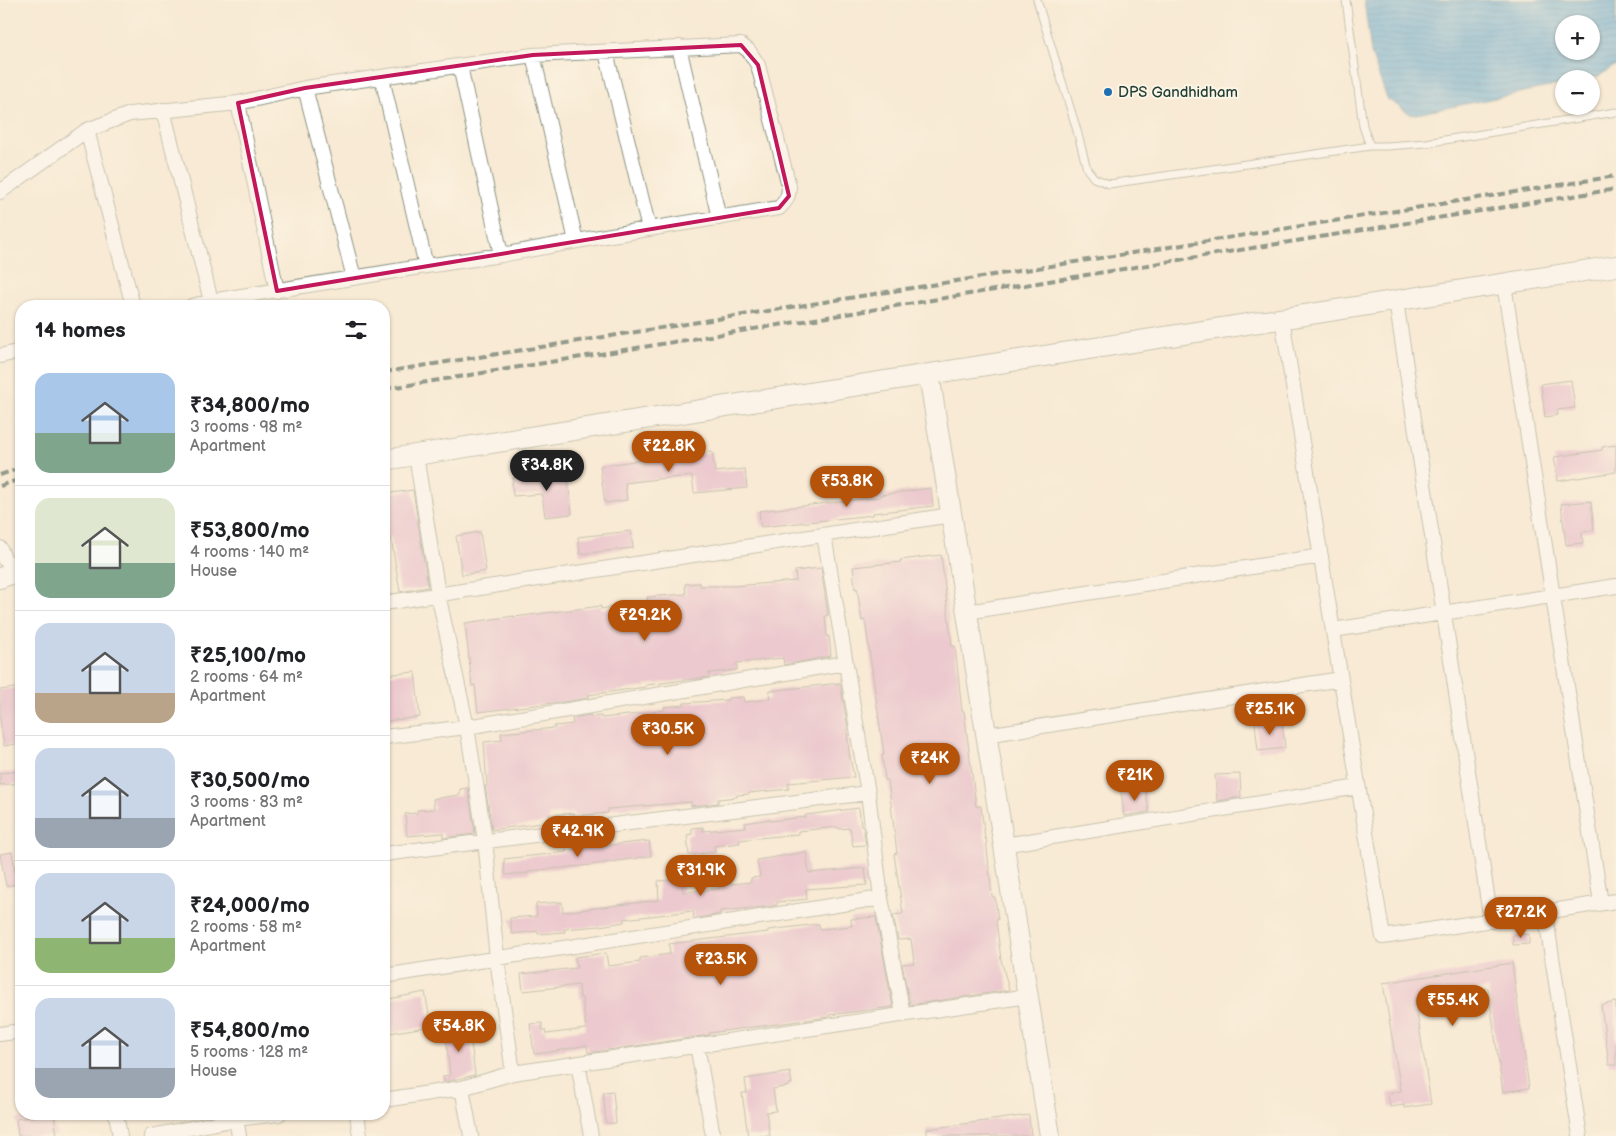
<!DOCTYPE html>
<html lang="en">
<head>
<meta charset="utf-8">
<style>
  body { margin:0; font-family:"Balsamiq Sans",sans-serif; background:#f2f2f2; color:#202124; height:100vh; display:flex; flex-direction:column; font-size:19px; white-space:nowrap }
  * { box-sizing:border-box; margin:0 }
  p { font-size:16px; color:#757577 }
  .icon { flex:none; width:28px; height:28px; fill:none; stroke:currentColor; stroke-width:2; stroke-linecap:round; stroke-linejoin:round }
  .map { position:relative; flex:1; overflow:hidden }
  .details { position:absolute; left:15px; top:300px; width:375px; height:820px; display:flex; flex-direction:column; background:#fff; border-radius:20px; box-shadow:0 1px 4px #0004 }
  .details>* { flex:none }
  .controls { position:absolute; left:1555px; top:15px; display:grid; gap:10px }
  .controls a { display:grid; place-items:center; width:45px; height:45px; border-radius:50%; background:#fff; box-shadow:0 1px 4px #0004; font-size:25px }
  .price { position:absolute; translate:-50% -42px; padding:0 11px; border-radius:18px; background:#b45309; color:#fff; font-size:16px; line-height:32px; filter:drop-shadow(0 1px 2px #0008) }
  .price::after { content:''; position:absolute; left:50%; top:30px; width:15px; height:11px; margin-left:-8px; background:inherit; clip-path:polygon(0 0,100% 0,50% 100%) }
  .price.selected { background:#222; color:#fff }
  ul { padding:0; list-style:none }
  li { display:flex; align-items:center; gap:15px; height:125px; padding:0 20px }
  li+li { border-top:1px solid #e0e0e0 }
  li span { display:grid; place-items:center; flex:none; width:140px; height:100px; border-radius:15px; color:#555 }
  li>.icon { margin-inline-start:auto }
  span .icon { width:60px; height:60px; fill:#fffc; stroke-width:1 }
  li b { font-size:21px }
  h2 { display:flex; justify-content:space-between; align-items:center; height:60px; padding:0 20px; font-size:21px }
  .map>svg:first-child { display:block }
  .water { fill:url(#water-rules); stroke:#3c7284; fill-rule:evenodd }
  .building { fill:#dda2c8 }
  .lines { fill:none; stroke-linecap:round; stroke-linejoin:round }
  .lane-casing { stroke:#8c9484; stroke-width:9 }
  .street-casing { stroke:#8c9484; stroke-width:16 }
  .secondary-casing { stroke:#8c9484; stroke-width:22 }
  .lane { stroke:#fff; stroke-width:7 }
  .street { stroke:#fff; stroke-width:14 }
  .secondary { stroke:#fff; stroke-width:20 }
  .rail { stroke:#1f3d34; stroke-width:4; stroke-dasharray:8 4; stroke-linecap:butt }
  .marked { fill:none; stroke:#c2185b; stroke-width:4; stroke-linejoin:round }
  .poi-dot { fill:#1f6fb2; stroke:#fcf5e5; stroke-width:2 }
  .labels { text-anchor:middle; stroke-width:4; stroke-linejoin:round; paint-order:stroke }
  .poi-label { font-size:15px; fill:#1f3d34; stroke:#fcf5e5; text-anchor:start }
</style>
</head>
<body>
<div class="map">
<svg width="1616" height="1136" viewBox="0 0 1616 1136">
  <defs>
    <pattern id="water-rules" width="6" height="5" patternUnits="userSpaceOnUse" patternTransform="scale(1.25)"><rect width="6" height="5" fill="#5aa7d3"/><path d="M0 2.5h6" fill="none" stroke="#4a89ac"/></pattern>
  </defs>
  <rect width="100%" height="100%" fill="#fcf5e5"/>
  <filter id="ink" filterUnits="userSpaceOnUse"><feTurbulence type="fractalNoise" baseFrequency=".02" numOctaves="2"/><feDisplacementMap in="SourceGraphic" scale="10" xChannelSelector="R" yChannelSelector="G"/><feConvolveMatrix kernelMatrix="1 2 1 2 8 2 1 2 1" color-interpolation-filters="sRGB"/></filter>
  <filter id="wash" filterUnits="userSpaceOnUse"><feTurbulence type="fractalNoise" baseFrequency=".0096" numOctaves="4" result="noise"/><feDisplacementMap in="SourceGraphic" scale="20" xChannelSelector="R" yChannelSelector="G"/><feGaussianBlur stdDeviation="1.12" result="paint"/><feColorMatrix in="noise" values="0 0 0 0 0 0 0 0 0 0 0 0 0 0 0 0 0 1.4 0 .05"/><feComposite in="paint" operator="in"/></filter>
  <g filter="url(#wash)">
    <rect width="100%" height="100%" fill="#f8ead4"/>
    <path class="water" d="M1364,0H1616V65L1599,76L1587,79H1564V84L1412,115L1387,99L1371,53ZM1564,24H1591V51H1564Z"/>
    <g id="blocks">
      <path class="building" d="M1571,380L1575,408L1557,410L1558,415L1545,417L1541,384Z
        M682,445L683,456L712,452L715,472L745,469L747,488L694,493L692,476L658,479L625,483L627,500L605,503L600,466L641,460L640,454L660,452V449H667V446Z
        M1616,445V472L1558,481L1554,457L1602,450V447Z
        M567,472L572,514L545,517L542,494L513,496L512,482H513V478L540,477V476Z
        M931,488L933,506L873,513V515L761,527L759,511L880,497V495Z
        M413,490L428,587L400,592L391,537H387L384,516V494Z
        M1591,501L1594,530L1582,532L1583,543L1566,545L1561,504Z
        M631,531L633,548L580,554L578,537Z
        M480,532L486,571L462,575L456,536Z
        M941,555L952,646H955L962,711H964L976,806H981L985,839L986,838L992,897H995L998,920H996L1001,960L1009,990L910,1005L902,964L914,963L911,939L898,940L893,915L902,914L903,913L894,854L897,853L888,780H885L882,755H884L865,620L862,621L857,588L855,589L853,567L901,562L900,560Z
        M821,568L826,602L828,615L825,616L827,637L829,636L831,656L784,665L783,658L737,663V670L709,673V677L646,685V687L588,695L589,698L570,701L478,712L475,685L472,686L465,623L514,616V617L601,606V609L648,601L647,597L686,594L685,584L700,583V586H734L796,581L795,571Z
        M415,672L420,717L386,721L384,698V675Z
        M840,683L848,729H847L849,753L854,777L788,783L789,789L749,793V794L737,795V797L718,799V803L691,806V802L679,803L608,809V813L574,816V813L549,815V822L492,830L485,786H487L484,742L502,740L501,733L555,728L554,726L573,724L572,718L591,715V717L601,716V718L638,714L665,710L664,707L684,705V703L728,700V698L743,697L744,702L770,699L769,691Z
        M21,687V743L4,746L0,720V690Z
        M1282,720L1285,748L1258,751L1255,723Z
        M21,771V783L0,785V773Z
        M1240,774L1241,797L1217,801L1215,775Z
        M468,788L475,834L443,838V833L407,836L405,814L417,813V810L434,809L433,799L460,795V789Z
        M1145,788L1149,812L1124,816L1121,791Z
        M859,808L861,826H863L866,845L853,846L850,828L839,829L838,827L798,831V834L739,840L740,843L714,846L715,852L689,855L687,835L692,834V828L703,827V831L746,827L745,823L770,819V821L806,817V815Z
        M649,841L651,856L591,865L529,871V873L505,875L504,859L566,852V850L590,847Z
        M12,852L17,884L6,886L0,854Z
        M806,852L809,873L865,868L867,885L806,889L807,899L777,902V905L766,907L720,911V914L694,919L693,911L624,919V922L600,926L564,929L565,932L538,934V931L512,934L510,918L537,916L536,904L562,902L563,912L659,900L658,881L681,879L683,892L719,889V885L751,882V878L760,877L757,860Z
        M876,917L893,1007L829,1015V1017L709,1033L710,1035L588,1053L587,1045L551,1052L534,1054L530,1024L542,1023V1030H545L546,1034L586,1029L582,998H580L579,985L523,991L521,974L577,968L575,957L606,953L608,966L640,962V958L670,954L669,944L768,932V930L819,924L820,929L852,926L851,919Z
        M1529,934V944L1513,945V935Z
        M1512,963L1529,1088L1503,1092L1488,988L1415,999L1431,1104L1404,1108V1105L1390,1107L1388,1093L1401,1091L1383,983Z
        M425,992L431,1026L384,1034V1000Z
        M1616,1002V1065H1609L1601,1005Z
        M469,1026L475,1075L444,1082L443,1076L450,1075L445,1028Z
        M790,1072L792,1084H789V1086L773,1089L776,1111L766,1112L770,1136H748L742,1093H747L745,1079Z
        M613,1091L616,1123H606L603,1092Z
        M54,1114L57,1136H18L16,1119Z
        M1029,1115L1031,1136H927V1129Z"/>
    </g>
  </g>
  <g filter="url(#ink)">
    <use href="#blocks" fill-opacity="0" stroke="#8c9484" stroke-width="1"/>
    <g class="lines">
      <defs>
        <path id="lane" d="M1037,0L1076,127L1087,169L1094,178L1109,184L1370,146
          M1346,0L1363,126L1370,146H1387L1426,143L1616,112"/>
        <path id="street" d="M679,47L719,218
          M606,52L649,229
          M533,55L576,241
          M460,66L501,255
          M382,78L426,266
          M305,88L354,278
          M238,103L277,291
          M163,110L211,301
          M87,130L133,306
          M0,192L87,130L130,114L238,103L305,88L533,55L741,45L749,51L758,65L789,186C789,197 786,201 779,208L605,236L501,255L426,266L211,301L192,306
          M1504,284L1601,903
          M1396,301L1491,921
          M1282,319L1383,937L1616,901
          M0,356L21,351
          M416,455L438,594L467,727L485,840L497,959L513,1073
          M824,535L868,793L881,898L903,1014
          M0,548L4,559L20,570L21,575
          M384,603L951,515
          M967,612L1321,556
          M1333,630L1616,586
          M986,735L1341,679
          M384,737L467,727L845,663
          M1004,845L1358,787
          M384,854L868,793
          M1545,912L1580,1136
          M384,976L881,898
          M0,1034L21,1031
          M697,1045L713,1136
          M578,1063L591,1136
          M462,1088L471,1136
          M384,1100L462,1088L513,1073L1028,996
          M116,1114L120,1136
          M357,1114L360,1136
          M236,1119L239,1136
          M151,1136L236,1119L279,1114"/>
        <path id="secondary" d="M929,374L1050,1136
          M384,460L1616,266
          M0,578L21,570"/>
      </defs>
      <use href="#lane" class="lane-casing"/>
      <use href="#street" class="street-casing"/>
      <use href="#secondary" class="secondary-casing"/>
      <use href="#lane" class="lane"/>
      <use href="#street" class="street"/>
      <use href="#secondary" class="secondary"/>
      <path class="rail" d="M384,372L1616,176
        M384,389L1616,189
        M0,475L21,468
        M0,486L21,479"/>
    </g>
  </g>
  <path d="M0 0H1616V1136H0ZM741,45L758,65L789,196L779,208L277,291L238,103L305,88L533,55Z" fill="#f8ead4" fill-opacity=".55" fill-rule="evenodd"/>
  <path class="marked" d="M741,45L758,65L789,196L779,208L277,291L238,103L305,88L533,55Z"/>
  <circle class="poi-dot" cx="1108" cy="92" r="5"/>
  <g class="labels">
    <g class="poi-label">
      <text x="1118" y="97">DPS Gandhidham</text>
    </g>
  </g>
</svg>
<div class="controls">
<a>+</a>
<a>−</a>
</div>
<b class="price" style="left:669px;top:473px">₹22.8K</b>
<b class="price selected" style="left:547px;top:492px">₹34.8K</b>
<b class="price" style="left:847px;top:508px">₹53.8K</b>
<b class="price" style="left:645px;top:642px">₹29.2K</b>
<b class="price" style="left:1270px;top:736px">₹25.1K</b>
<b class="price" style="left:668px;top:756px">₹30.5K</b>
<b class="price" style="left:930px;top:785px">₹24K</b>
<b class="price" style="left:1135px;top:802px">₹21K</b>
<b class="price" style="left:578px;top:858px">₹42.9K</b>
<b class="price" style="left:701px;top:897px">₹31.9K</b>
<b class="price" style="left:1521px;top:939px">₹27.2K</b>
<b class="price" style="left:721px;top:986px">₹23.5K</b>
<b class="price" style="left:1453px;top:1027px">₹55.4K</b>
<b class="price" style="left:459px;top:1053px">₹54.8K</b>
<section class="details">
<h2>14 homes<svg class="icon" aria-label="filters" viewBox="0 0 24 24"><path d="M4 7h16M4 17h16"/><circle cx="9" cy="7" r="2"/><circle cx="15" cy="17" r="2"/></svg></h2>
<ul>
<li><span style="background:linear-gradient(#a9c7e8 60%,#7fa58c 0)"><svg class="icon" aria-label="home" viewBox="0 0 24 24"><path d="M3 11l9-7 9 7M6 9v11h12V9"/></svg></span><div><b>₹34,800/mo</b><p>3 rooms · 98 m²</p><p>Apartment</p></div></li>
<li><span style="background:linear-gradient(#dfe7d0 65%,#7fa58c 0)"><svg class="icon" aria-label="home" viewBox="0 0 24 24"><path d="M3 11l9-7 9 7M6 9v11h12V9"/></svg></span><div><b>₹53,800/mo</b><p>4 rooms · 140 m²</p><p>House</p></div></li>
<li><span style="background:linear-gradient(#c9d6e8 70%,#b9a48a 0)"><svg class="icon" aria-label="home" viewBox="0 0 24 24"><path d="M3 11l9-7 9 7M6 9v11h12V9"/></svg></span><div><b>₹25,100/mo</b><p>2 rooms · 64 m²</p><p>Apartment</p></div></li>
<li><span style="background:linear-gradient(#c9d6e8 70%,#9aa5b1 0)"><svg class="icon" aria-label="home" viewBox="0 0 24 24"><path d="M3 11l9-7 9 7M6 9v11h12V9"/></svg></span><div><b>₹30,500/mo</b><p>3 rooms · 83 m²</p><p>Apartment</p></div></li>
<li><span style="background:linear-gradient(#c9d6e8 65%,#8fb573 0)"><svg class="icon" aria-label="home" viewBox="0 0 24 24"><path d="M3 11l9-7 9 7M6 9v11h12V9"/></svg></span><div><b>₹24,000/mo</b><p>2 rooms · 58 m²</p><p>Apartment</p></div></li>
<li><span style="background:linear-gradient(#c9d6e8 70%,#9aa5b1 0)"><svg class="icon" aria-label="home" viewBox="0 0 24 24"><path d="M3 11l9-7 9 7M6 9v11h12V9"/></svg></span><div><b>₹54,800/mo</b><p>5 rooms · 128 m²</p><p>House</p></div></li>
</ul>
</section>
</div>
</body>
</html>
